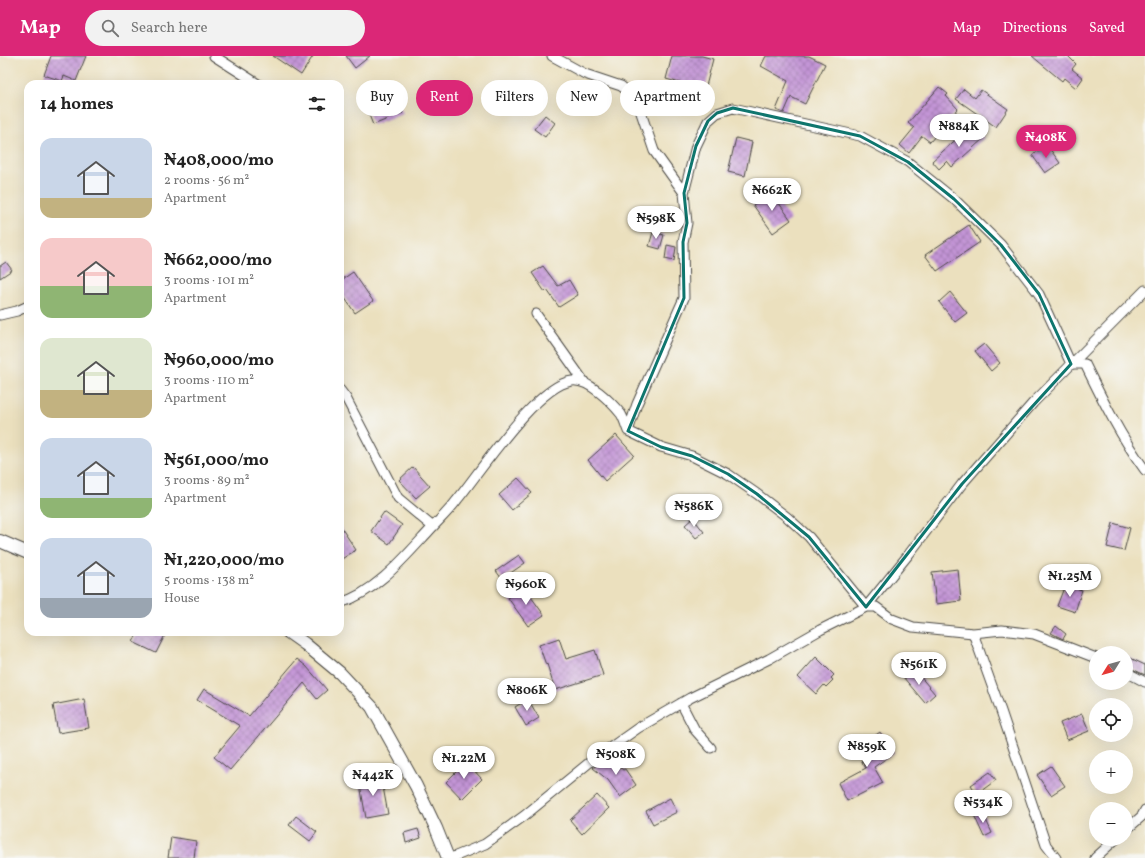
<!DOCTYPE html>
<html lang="en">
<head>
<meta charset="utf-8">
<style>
  body { margin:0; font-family:Vollkorn,serif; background:#f2f2f2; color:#222; height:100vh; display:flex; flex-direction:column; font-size:15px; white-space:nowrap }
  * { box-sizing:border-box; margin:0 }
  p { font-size:13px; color:#767676 }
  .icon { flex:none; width:22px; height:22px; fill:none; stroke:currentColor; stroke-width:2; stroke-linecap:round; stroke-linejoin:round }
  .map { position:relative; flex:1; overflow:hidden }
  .panel { position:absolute; left:24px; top:24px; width:320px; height:556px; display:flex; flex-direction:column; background:#fff; border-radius:12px; box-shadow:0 4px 16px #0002 }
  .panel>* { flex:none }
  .hud { position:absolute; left:356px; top:24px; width:380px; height:36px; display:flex; gap:8px }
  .needle { width:26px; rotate:233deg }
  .tools { position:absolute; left:1089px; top:590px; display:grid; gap:8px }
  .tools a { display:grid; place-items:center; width:44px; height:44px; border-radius:50%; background:#fff; box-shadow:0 4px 16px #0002; font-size:20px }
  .price { position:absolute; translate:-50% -34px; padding:0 9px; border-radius:14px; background:#fff; color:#222; font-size:13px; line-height:26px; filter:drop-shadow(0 1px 2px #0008) }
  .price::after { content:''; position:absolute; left:50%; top:24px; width:12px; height:9px; margin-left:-6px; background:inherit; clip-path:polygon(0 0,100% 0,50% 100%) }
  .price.selected { background:#db2777; color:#fff }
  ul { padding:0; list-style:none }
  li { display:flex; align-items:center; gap:12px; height:100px; padding:0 16px }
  li span { display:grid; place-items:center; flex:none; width:112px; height:80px; border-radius:12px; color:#555 }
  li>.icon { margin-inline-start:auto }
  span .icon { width:48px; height:48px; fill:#fffc; stroke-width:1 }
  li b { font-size:17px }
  h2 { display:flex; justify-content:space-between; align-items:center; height:48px; padding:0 16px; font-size:17px }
  .tag { padding:0 14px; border-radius:18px; background:#fff; box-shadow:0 4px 16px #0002; font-size:14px; line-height:36px }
  .tag.selected { background:#db2777; color:#fff }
  header { display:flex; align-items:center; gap:24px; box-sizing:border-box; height:56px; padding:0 20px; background:#db2777; color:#fff }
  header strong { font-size:19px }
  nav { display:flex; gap:22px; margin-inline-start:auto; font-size:14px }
  .search { width:280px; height:36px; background:#f2f2f2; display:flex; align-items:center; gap:10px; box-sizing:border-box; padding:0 14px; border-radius:22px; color:#767676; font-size:15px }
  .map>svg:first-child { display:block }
  .building { fill:url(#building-cross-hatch) }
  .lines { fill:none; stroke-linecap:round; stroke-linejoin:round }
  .minor-casing { stroke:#484641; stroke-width:11 }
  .tertiary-casing { stroke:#484641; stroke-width:14 }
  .minor { stroke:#fff; stroke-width:9 }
  .tertiary { stroke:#fff; stroke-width:12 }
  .marked { fill:none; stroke:#0f766e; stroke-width:3; stroke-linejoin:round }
</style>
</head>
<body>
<header>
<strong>Map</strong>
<div class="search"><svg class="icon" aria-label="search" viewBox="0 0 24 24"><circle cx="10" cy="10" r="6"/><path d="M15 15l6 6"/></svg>Search here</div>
<nav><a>Map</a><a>Directions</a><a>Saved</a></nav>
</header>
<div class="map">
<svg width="1145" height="802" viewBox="0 0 1145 802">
  <defs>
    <pattern id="building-cross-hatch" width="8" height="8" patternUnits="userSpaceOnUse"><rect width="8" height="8" fill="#c394d6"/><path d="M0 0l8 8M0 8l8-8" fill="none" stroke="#9f79ae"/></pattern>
  </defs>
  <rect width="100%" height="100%" fill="#f6f6f2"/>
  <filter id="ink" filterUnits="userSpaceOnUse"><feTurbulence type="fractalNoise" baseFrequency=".025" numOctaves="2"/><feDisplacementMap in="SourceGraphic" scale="8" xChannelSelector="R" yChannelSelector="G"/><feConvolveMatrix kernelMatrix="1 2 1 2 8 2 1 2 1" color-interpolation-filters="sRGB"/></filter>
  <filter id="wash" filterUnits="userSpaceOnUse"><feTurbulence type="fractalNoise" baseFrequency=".012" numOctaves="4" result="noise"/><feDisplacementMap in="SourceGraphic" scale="16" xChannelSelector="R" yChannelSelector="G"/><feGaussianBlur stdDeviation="0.9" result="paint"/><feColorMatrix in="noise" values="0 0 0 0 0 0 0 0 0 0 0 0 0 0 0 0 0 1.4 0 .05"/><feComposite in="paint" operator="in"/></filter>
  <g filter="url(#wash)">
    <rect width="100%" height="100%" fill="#ebe0be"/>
    <g id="blocks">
      <path class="building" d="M51,0H86L76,25L64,20L62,25L44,19Z
        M273,0H313L301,19Z
        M346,0H370L355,12Z
        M672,0H702L713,3L705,34L666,23Z
        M766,0H809L825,8L805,48L791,41L784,57L776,54L788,25L761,10Z
        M1032,0H1068L1076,8L1072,13L1083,22L1076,32L1064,22L1062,25Z
        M939,31L948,38L946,40L958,53L930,86L922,80L909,97L900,89L914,72L908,67Z
        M964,33L975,42L981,34L1008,53L996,71L956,43Z
        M396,42L403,57L373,69L367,54Z
        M545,59L555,67L545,81L534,73Z
        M972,69L984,82L952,111L947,105L939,113L932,105Z
        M736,82L752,86L745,120L728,116Z
        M1047,89L1060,107L1045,117L1032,99Z
        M771,136L791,164L773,177L753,149Z
        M969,169L980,186L937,215L925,199Z
        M653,176L664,179L660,193L649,190Z
        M667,189L676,191L674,205L665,203Z
        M6,206L12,214L0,222V210Z
        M543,210L558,230L569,224L578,239L559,251L547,234L545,236L532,217Z
        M353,216L373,245L355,257L340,235V225Z
        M950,236L967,257L955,266L939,246Z
        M984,288L1000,307L991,315L975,295Z
        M616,379L634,399L605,425L588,404Z
        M413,411L430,430L416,442L399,424Z
        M518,422L532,437L512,454L499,439Z
        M384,456L402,469L389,488L371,475Z
        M693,462L704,476L696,482L685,469Z
        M1113,467L1130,472L1124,495L1107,491Z
        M340,470L356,494L340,504Z
        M519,499L525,507L502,523L496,515Z
        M958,513L961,545L936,548L932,516Z
        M1065,529L1082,534L1075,556L1057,550Z
        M524,531L544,559L528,570L508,542Z
        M1056,570L1066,578L1063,583L1051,577Z
        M138,576H159L165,579L156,597L133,586Z
        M559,582L566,603L595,594L603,619L555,634L547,608L546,609L539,589Z
        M1126,600L1145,609V619L1126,610Z
        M816,601L834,619L831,622L833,624L826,631L824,629L816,638L798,621Z
        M297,603L306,610L327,634L317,643L304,627L230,714L214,701L240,670L197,644L204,633L249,660Z
        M913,612L935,638L925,647L903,621Z
        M84,643L89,672L58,677L53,649Z
        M528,643L539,662L526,670L515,651Z
        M1082,658L1089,675L1067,684L1060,667Z
        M880,676L894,697L874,711L883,727L847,745L838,727L866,712L861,705L868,701L860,690Z
        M607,701L623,714L625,713L636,729L620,741L608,724L593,712Z
        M466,706L482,723L462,743L446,726Z
        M1051,710L1065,730L1051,739L1037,719Z
        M990,716L996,724L977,738L971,729Z
        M381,720L388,758L366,762L359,723Z
        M597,739L609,752L582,778L570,764Z
        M670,742L677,756L653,768L646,755Z
        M982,755L992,777L984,781L974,759Z
        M296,760L317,776L310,785L289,769Z
        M418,773L421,782L406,787L404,777Z
        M171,781L196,785L194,802H168Z"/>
    </g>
  </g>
  <g filter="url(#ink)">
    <use href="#blocks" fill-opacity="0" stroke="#484641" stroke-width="1"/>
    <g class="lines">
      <defs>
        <path id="minor" d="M214,0L258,28
          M552,0L585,18L621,30L636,42L654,95L684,137
          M536,258L585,327
          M0,259L17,255L28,250
          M340,334L346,342L398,442L433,471
          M628,375L637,348L684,242L683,186L687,167L684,137L696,90L708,65L717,57L733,52L860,80L908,106L954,143L1001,189L1039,238L1071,308H1085C1103,345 1121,381 1145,414
          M340,547C375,537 405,501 429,475C438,465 449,455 457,444C480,416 537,329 572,325C589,323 611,346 621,358C624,363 626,370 628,375L661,391L692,400L728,418L757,438L787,461L809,481L866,551H876L892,563L913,571L973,577L1002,574L1034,578L1096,602
          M973,577L1001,655L1046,789L1056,802
          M1126,616L1145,626
          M681,647L695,674L711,692
          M1126,774L1142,760L1145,754
          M451,802L485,788L524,760L590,706L638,672L690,642L769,603L820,574L866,551L909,498L962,428L1033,347L1145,234
          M1095,802L1116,783"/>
        <path id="tertiary" d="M0,485L28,497
          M288,576L305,588L340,617L372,651L416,730L436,772L448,802"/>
      </defs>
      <use href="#minor" class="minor-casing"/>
      <use href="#tertiary" class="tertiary-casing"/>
      <use href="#minor" class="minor"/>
      <use href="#tertiary" class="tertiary"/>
    </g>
  </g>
  <path class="marked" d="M733,52L860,80L908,106L954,143L1001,189L1039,238L1071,308L962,428L866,551L809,481L757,438L728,418L692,400L661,391L628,375L684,242L683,186L687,167L684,137L696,90L708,65L717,57Z"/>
</svg>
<div class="tools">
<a><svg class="needle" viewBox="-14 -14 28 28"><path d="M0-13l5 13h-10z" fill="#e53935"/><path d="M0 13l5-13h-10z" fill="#767676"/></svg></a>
<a><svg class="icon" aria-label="locate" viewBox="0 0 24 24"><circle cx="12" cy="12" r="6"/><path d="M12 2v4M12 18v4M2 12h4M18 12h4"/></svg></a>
<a>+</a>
<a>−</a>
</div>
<b class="price" style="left:959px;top:92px">₦884K</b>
<b class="price selected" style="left:1046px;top:103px">₦408K</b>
<b class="price" style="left:772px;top:156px">₦662K</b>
<b class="price" style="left:656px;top:184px">₦598K</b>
<b class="price" style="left:694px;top:472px">₦586K</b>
<b class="price" style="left:1070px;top:542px">₦1.25M</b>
<b class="price" style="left:526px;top:550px">₦960K</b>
<b class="price" style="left:919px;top:630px">₦561K</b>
<b class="price" style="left:527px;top:656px">₦806K</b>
<b class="price" style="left:867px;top:712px">₦859K</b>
<b class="price" style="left:616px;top:720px">₦508K</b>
<b class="price" style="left:464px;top:724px">₦1.22M</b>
<b class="price" style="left:373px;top:741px">₦442K</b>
<b class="price" style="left:983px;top:768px">₦534K</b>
<div class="hud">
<a class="tag">Buy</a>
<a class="tag selected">Rent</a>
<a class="tag">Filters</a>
<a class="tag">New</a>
<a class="tag">Apartment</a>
</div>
<section class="panel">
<h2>14 homes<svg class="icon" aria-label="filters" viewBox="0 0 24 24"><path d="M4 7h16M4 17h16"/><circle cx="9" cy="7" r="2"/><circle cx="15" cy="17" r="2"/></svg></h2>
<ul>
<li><span style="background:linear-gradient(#c9d6e8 75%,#c2b280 0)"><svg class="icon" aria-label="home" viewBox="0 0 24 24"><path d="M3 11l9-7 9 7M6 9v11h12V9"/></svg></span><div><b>₦408,000/mo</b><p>2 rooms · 56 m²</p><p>Apartment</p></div></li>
<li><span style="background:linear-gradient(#f6c9c9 60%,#8fb573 0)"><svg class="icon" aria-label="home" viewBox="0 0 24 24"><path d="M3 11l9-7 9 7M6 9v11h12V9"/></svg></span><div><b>₦662,000/mo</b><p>3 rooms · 101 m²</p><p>Apartment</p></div></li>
<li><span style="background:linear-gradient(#dfe7d0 65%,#c2b280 0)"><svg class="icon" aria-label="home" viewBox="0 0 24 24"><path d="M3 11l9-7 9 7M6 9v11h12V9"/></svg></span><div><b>₦960,000/mo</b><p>3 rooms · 110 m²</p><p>Apartment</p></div></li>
<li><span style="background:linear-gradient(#c9d6e8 75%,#8fb573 0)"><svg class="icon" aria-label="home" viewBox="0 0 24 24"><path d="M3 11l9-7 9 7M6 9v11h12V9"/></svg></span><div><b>₦561,000/mo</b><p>3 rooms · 89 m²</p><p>Apartment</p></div></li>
<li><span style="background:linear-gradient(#c9d6e8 75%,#9aa5b1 0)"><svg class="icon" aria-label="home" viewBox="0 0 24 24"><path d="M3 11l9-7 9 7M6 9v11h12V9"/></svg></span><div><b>₦1,220,000/mo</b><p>5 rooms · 138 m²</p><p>House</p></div></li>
</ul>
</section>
</div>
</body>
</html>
